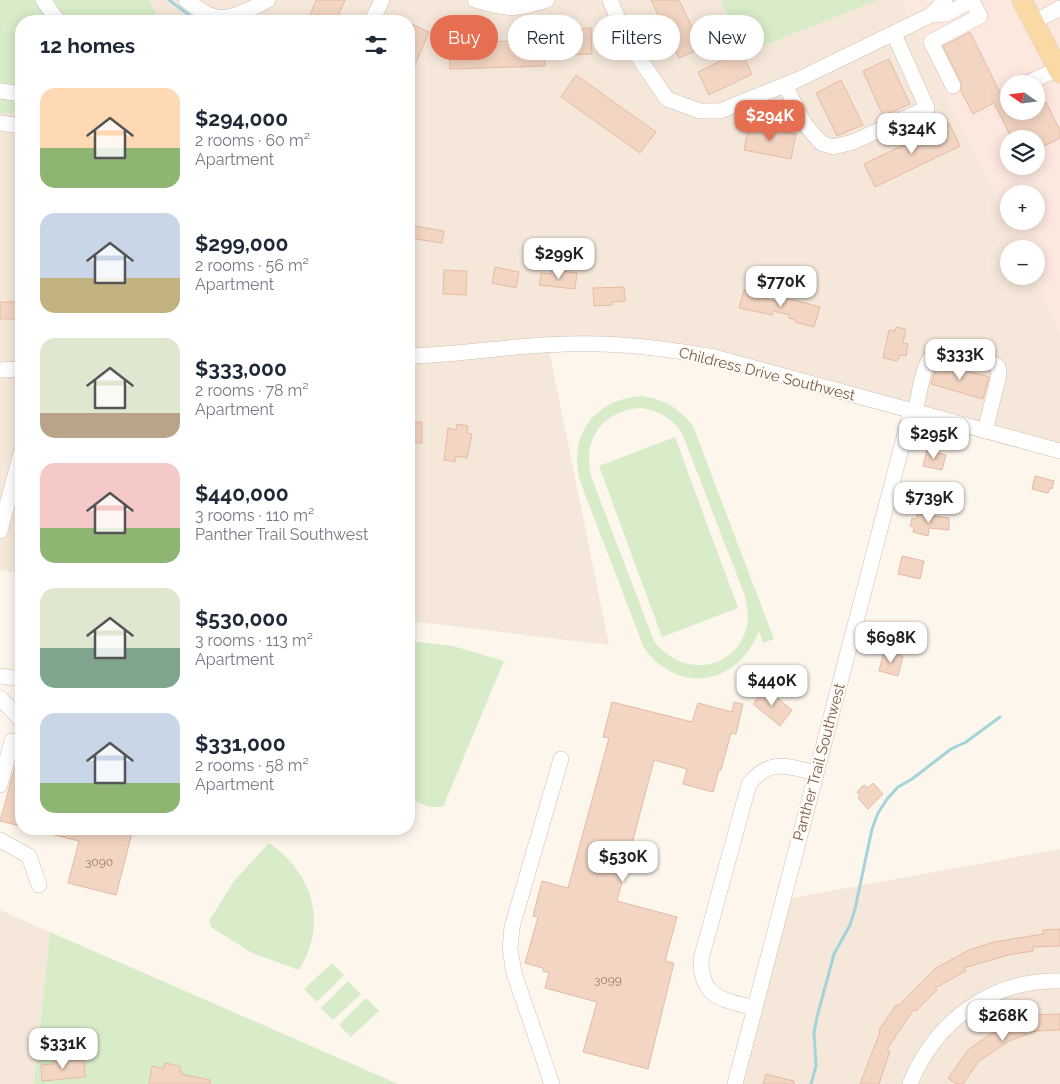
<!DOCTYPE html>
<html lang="en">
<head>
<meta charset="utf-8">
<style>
  body { margin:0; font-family:Raleway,sans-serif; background:#f6f6f7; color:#1f2937; height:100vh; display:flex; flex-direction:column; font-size:19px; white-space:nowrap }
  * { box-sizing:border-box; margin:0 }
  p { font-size:16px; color:#747a83 }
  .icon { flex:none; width:28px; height:28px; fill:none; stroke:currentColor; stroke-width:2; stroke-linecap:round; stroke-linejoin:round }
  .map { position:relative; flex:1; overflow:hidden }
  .drawer { position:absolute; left:15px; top:15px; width:400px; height:820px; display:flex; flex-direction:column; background:#fff; border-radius:20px; box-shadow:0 2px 12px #0003 }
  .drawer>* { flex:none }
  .banner { position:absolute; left:430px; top:15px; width:475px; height:45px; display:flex; gap:10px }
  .needle { width:32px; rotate:284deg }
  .controls { position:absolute; left:1000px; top:75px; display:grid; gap:10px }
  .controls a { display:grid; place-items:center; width:45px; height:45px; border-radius:50%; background:#fff; box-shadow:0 2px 12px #0003; font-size:25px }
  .price { position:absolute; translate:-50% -42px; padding:0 11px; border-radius:10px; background:#fff; color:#222; font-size:16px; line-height:32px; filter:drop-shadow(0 1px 2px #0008) }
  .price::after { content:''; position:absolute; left:50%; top:30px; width:15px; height:11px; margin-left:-8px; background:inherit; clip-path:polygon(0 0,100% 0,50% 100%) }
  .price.active { background:#e76f51; color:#fff }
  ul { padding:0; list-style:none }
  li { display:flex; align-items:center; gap:15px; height:125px; padding:0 25px }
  li span { display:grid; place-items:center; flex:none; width:140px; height:100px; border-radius:15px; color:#555 }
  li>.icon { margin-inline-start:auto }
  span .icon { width:60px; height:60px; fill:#fffc; stroke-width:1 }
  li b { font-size:21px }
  h2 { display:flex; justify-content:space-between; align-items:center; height:60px; padding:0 25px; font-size:21px }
  .chip { padding:0 18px; border-radius:22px; background:#fff; box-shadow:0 2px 12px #0003; font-size:18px; line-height:45px }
  .chip.active { background:#e76f51; color:#fff }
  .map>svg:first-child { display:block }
  .residential { fill:#f5e8da }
  .commercial { fill:#fde8e0; fill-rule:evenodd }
  .green { fill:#d8ecc9; fill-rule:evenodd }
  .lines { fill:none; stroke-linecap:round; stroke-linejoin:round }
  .stream { stroke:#a5d3da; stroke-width:3 }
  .building { fill:#f3d5c3; stroke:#e6bba3 }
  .minor-casing { stroke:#d1beb0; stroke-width:16 }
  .major-casing { stroke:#dad1cd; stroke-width:21 }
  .minor { stroke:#fff; stroke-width:15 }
  .major { stroke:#fbd9a5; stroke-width:20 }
  .labels { text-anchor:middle; stroke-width:4; stroke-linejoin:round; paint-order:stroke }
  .number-label { font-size:12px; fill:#987a6a }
  .street-label { font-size:15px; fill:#7a5c4d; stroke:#fffaf3 }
</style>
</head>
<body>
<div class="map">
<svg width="1060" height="1084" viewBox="0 0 1060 1084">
  <rect width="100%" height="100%" fill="#fdf6ec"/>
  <path class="residential" d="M149,0H720L746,53L878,0H901L1020,249H1009V276H1033L1060,332V448L908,411L649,339L548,345L609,645L409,621V21H160Z
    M21,112V573L0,570V114Z
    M1060,849V1084H733L781,900Z
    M0,910L50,932L34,1084H0Z"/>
  <path class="commercial" d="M901,0H1060V332L1033,276H1036V249H1020ZM1009,84H1036V111H1009ZM1009,139H1036V166H1009ZM1009,194H1036V221H1009Z"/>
  <path class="green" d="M0,0H149L160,21H21V112L0,114Z
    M720,0H878L746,53Z
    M642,396C664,399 679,408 693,426L774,639L763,643L759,631C738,685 679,696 644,648L580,481C568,435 594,399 642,396ZM641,408C659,411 672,418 682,433L745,596C747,606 749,616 747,626C736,673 680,677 654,641L591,476C582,439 603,410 641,408Z
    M675,437L738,608L662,637L599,466Z
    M409,641L453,646L504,661L443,807H429L409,799Z
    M269,843C313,873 328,923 299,970L252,953L211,927L209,921L234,881Z
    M50,932L398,1084H34Z
    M332,963L344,975L317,1002L304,989Z
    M348,981L361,994L333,1020L321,1008Z
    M366,998L379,1011L351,1037L339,1025Z"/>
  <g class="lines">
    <path class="stream" d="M169,0L197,21
      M811,1084L816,1066L814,1033L817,1017L834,954L850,925L855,909L872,829L878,813L887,799L898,787L912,779L951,749L966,742L1000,717"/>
  </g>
  <path class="building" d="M316,0H345L336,21H318L309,17Z
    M651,0H679L702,48L679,58Z
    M409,23L429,32L409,79Z
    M591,28L592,54L544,56L545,66L450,69L449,43L544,40V30Z
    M970,32L1009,111H1036V90L1043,104L1046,102L1060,130V138L1036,150V139H1012L994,103L973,114L961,91V82L943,46Z
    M741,51L752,74L709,95L698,72Z
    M889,59L910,104L883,116L863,71Z
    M576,75L656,132L640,153L561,97Z
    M841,80L863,125L837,136L816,93Z
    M949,123L960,146L875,187L864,164Z
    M749,125L796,134L791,159L744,150Z
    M409,225L444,231L442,243L409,238Z
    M495,267L519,272L516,288L492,283Z
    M444,270L467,271L466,295L443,294Z
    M551,270L577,273L575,289L539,285L541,273L551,274Z
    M624,287L625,301L612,302V305L594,306L593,288Z
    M744,290L755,292L754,296L786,304L787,298L820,307L814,327L795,322V320L789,318L790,315L773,311L772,315L739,308Z
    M0,302H21V319H0Z
    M896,327L906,329L903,343L908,344L906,356L900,355L897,361L883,358L889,330L895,331Z
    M938,363L989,377L983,399L931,384Z
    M409,422H422V443H409Z
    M457,424L468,426L467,433L472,434L467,458L456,456L455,462L444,460L448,428L456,430Z
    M927,450L946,455L942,470L923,466Z
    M1035,476L1054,481L1052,489L1050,488L1048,493L1032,489Z
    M917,514L949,518V530L929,528L928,536L913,532L914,527L910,526L912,518L916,519Z
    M902,556L924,561L920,579L898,574Z
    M884,651L903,656L898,676L879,671Z
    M765,688L792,710L780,726L753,704Z
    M612,702L692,722L698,703L732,712L734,702L743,704L736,734L731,733L721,770H719L713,792L683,784L687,769L654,760L617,901L677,917L665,961L674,963L648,1069L583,1052L597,1002L545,988L549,973L543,971V968L525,963L538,917L533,916L542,881L568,888L609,738L603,737Z
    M19,752H21V826L0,821Z
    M873,783L883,794L868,809L858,798L860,796L857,792L864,785L868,788Z
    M42,829H133L116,895L68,883L79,841L42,832Z
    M1060,929V946L1033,947V951L1008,955L964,968L966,971L935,988L937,990L916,1011L914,1009L887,1049L890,1051L879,1084H860L880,1032L879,1030L896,1005L898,1006L936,968L969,950L994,942L1043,934V930Z
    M1060,1014V1030L1036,1031L1009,1041L979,1061L963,1084H956L948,1078L969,1049L1003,1026L1014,1022L1013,1020L1027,1015Z
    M84,1060L85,1077L42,1081L41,1065L53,1064V1062Z
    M165,1063L180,1066L179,1071H182L181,1074L210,1080V1084H149L152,1066L164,1069Z
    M766,1074L794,1081V1084H763Z"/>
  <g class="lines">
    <defs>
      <path id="minor" d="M43,0L58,21
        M186,0C194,6 207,16 217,17C230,20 257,6 268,0
        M475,0C508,9 514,11 547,0
        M610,0L628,42L667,99L700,111H720L797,80L931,15L946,14L973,0
        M931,15L945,0
        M372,21L382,0
        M1034,22L1060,8
        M1025,84L1060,68
        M785,85L804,123L821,143L833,147L853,142L927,108L894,34
        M953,86L931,42L980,16L971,0
        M0,91L21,94
        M0,123L21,126
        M409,356C461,355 513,345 566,344C616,342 665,348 714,357L1060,451
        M0,370L21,369
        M915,413C920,392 922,361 939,347L991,362L998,367L999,375L985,431
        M0,531L21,453
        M0,676L21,679
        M0,698L21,720
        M0,785L12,741L21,743
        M0,840L29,856L39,885
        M754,1008C722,999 701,999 701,959L749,784C770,758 787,766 816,773
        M552,1084L514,973L510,948L512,927L561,759
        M735,1084L911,411
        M910,1084C935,1022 991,979 1060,981"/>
      <path id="major" d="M1022,0L1060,73"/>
    </defs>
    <use href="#minor" class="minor-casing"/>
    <use href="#major" class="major-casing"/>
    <use href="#minor" class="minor"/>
    <use href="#major" class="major"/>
  </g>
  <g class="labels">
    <g class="number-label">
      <text x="99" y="866">3090</text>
      <text x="608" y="984">3099</text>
    </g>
    <g class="street-label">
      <text transform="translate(767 374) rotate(14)" y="5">Childress Drive Southwest</text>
      <text transform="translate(819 762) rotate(-75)" y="5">Panther Trail Southwest</text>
    </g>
  </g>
</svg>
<div class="controls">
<a><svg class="needle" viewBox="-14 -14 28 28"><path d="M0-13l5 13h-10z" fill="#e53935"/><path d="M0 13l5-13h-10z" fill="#747a83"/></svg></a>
<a><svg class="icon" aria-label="layers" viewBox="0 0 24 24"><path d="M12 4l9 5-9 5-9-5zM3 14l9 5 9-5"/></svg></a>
<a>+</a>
<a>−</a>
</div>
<b class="price active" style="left:770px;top:142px">$294K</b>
<b class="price" style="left:912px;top:155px">$324K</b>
<b class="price" style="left:559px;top:280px">$299K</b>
<b class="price" style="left:781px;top:308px">$770K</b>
<b class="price" style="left:960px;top:381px">$333K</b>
<b class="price" style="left:934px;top:460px">$295K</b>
<b class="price" style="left:929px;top:524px">$739K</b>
<b class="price" style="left:891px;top:664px">$698K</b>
<b class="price" style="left:772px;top:707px">$440K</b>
<b class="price" style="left:623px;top:883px">$530K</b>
<b class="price" style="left:1003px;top:1042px">$268K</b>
<b class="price" style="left:63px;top:1070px">$331K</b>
<div class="banner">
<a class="chip active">Buy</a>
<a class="chip">Rent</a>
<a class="chip">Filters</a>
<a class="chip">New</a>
</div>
<section class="drawer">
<h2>12 homes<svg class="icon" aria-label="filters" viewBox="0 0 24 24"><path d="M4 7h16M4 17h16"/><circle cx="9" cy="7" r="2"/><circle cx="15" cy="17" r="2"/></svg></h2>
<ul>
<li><span style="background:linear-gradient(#ffd9b3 60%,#8fb573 0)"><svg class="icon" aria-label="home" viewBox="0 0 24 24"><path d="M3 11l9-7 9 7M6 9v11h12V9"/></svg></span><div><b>$294,000</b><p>2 rooms · 60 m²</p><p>Apartment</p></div></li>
<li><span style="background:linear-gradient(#c9d6e8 65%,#c2b280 0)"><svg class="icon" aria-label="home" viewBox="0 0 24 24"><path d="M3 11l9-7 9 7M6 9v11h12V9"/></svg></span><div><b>$299,000</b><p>2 rooms · 56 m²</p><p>Apartment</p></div></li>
<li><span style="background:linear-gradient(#dfe7d0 75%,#b9a48a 0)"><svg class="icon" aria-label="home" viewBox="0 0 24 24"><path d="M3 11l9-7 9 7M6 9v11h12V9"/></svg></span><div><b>$333,000</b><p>2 rooms · 78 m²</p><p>Apartment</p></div></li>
<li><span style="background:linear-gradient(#f6c9c9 65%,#8fb573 0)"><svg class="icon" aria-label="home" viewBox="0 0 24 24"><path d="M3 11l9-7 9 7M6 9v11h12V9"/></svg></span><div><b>$440,000</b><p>3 rooms · 110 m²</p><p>Panther Trail Southwest</p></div></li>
<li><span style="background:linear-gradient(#dfe7d0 60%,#7fa58c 0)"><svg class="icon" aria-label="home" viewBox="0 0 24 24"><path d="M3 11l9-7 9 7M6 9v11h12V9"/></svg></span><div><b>$530,000</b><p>3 rooms · 113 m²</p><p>Apartment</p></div></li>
<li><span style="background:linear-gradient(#c9d6e8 70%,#8fb573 0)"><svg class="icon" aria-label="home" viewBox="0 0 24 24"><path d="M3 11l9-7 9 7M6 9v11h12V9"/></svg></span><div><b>$331,000</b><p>2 rooms · 58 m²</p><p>Apartment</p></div></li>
</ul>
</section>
</div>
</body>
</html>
